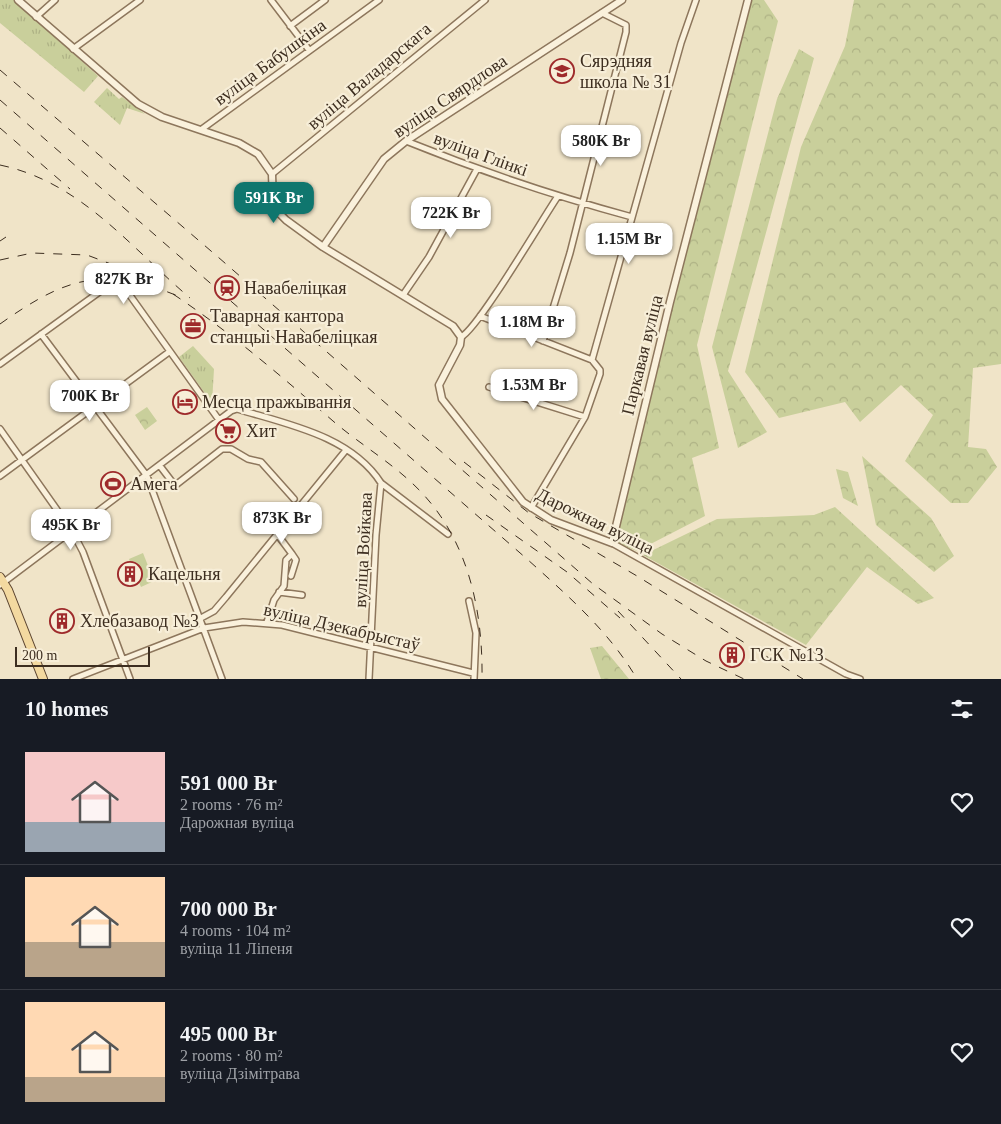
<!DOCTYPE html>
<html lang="en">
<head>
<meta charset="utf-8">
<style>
  body { margin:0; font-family:"Times New Roman",serif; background:#242831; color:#f1f3f6; height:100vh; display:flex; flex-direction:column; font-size:19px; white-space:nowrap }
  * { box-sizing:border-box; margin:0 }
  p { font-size:16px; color:#9ea1a6 }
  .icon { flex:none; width:28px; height:28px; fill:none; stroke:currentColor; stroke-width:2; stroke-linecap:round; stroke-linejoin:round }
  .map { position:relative; height:679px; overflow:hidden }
  .details { display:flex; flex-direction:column; background:#171b24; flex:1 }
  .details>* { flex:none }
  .scale { position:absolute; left:15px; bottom:12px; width:135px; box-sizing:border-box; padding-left:5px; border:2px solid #3d2e20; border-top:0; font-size:14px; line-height:18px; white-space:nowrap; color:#3d2e20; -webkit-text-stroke:4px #f7eed8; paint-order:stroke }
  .price { position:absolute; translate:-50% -42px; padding:0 11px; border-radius:10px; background:#fff; color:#222; font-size:16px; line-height:32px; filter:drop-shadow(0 1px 2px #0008) }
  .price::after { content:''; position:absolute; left:50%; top:30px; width:15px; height:11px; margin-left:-8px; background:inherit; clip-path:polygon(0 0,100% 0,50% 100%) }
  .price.current { background:#0f766e; color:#fff }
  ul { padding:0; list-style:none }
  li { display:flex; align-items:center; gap:15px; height:125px; padding:0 25px }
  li+li { border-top:1px solid #363941 }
  li span { display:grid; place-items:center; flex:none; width:140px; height:100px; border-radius:0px; color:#555 }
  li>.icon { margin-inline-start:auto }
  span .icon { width:60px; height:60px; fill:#fffc; stroke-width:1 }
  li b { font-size:21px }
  h2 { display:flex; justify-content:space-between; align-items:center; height:60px; padding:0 25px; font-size:21px }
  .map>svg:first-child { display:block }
  .grass { fill:url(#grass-tufts) }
  .forest { fill:url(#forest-crowns) }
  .pitch { fill:#c9cf9b }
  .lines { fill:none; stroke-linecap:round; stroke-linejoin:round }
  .minor-casing { stroke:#8d765c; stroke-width:8 }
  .tertiary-casing { stroke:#8d765c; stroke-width:9 }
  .primary-casing { stroke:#5b4430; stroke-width:10 }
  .minor { stroke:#faf1dc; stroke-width:5 }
  .tertiary { stroke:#faf1dc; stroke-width:6 }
  .primary { stroke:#f3d9a0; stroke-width:8 }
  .rail { stroke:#3d2e20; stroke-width:1; stroke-dasharray:9 9; stroke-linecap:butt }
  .labels { text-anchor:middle; stroke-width:4.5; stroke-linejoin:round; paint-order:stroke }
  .poi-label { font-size:18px; fill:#3d2e20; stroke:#f7eed8; text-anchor:start }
  .street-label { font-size:18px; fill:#3d2e20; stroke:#f7eed8 }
</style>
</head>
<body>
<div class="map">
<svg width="1001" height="679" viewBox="0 0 1001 679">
  <defs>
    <pattern id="grass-tufts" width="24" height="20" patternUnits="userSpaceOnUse" patternTransform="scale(1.25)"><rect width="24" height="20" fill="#c9cf9b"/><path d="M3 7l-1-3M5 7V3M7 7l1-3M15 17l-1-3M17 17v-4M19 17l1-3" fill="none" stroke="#aeb285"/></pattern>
    <pattern id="forest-crowns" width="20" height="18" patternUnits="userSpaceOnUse" patternTransform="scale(1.25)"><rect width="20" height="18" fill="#c9cf9b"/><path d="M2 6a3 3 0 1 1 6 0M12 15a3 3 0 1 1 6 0" fill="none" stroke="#aeb285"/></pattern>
  </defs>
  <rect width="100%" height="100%" fill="#f0e4c8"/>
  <path class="grass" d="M0,0H14L98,76L84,92L0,23Z
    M107,88L119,99L122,97L145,114L127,108L120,125L94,102Z
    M193,346L214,369L212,403L179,357Z"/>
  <path class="forest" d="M752,0H764L778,21L697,345L719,448L692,458L705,516L637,551L615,542L681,267Z
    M854,0H1001V364L973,368L968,447L986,449L997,467L968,503H951L905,461L933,415L901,385L860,422L845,402L779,418L745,372L801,147L845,46Z
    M799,49L814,58L728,371L767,432L738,448L712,347L777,99Z
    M147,407L157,421L145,430L135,415Z
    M862,456L931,518L954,556L934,572L876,525Z
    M836,469L848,472L858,506L843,498Z
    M835,507L934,598L918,604L867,567L806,645L643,555L717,519L814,515Z
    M602,646L629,679H601L590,648Z"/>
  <path class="pitch" d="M143,553L154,581L141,587L129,559Z"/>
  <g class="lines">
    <defs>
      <path id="minor" d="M271,0L309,50
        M36,17L55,0
        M290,26L325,0
        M73,49L140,0
        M202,129L379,0
        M406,141C480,171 555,196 632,217
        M272,174L485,0
        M403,295L429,257L477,169
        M480,316L592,360
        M41,334L147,476L222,679
        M461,337C478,329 543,218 558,196
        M543,341L570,253L626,32V25L602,13
        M0,364L109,285L116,283L124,287L219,420
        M489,387L585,417
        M0,429L72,531L83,552L130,679
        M160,466L173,483L177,484L222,449H231L248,459L261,462L294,499
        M0,476L169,352
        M531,508L585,417L600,374V370L592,360L681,43L696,0
        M612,543L846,674L860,679
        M291,576L296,560L292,554
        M0,585L231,411L237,409C287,424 351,436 381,483L448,534
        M279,592L302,595
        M469,601L476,633L474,679
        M201,618L214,611L226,597L346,450
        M267,622L274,600L284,586L286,560L292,554L277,534
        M73,679L204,628L243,622L282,625L473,673
        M369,679L376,535L381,483"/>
      <path id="tertiary" d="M18,0L138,104L162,117L239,143L258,154L272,174L273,202L276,210L286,220L323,247L453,326L461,337L460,345L439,385L442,399L523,502L551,520L612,543L670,302L748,0
        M323,247L384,159L406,141L622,0"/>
      <path id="primary" d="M0,577L8,590L43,679"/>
    </defs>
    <use href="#minor" class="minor-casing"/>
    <use href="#tertiary" class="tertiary-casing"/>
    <use href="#primary" class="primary-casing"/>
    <use href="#minor" class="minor"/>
    <use href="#tertiary" class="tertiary"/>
    <use href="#primary" class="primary"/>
    <path class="rail" d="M0,70L218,257L593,584L662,634L706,661L744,679
      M0,100L527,559C568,596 609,631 637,679
      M0,128L70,189
      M0,165C81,182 130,247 190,298
      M0,241L6,237
      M0,260L32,253L87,255L148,278
      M173,294C230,332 281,376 333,421C362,446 396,465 422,493C469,543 483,612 482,679
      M0,324C65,278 102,265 178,296
      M464,462L529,513L637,576L803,679
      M486,515L567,572L620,618
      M618,611L681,679"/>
  </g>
  <defs>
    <symbol id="school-ring" viewBox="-11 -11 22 22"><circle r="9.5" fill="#f7eed8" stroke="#9e2a2b" stroke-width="1.5"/><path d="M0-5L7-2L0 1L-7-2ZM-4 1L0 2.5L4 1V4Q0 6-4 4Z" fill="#9e2a2b"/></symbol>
    <symbol id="station-ring" viewBox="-11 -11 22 22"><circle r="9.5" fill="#f7eed8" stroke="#9e2a2b" stroke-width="1.5"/><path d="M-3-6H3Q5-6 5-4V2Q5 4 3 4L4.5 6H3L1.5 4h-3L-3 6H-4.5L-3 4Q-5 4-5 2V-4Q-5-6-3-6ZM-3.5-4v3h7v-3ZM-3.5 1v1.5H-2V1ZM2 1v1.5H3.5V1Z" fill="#9e2a2b"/></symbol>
    <symbol id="office-ring" viewBox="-11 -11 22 22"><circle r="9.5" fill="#f7eed8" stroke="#9e2a2b" stroke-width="1.5"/><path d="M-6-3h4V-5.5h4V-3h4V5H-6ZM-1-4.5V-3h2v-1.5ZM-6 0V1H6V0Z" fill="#9e2a2b"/></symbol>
    <symbol id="hotel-ring" viewBox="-11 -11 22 22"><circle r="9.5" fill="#f7eed8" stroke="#9e2a2b" stroke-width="1.5"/><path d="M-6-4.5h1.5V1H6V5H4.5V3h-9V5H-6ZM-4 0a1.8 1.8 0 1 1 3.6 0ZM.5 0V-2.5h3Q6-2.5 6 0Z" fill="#9e2a2b"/></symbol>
    <symbol id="supermarket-ring" viewBox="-11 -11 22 22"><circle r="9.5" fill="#f7eed8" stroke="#9e2a2b" stroke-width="1.5"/><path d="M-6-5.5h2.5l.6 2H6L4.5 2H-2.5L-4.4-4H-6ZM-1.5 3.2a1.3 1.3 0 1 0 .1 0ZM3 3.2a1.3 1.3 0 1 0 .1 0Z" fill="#9e2a2b"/></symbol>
    <symbol id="stadium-ring" viewBox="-11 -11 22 22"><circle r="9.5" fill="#f7eed8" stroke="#9e2a2b" stroke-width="1.5"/><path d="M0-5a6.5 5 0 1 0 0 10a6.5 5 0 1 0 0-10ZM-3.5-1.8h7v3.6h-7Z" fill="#9e2a2b"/></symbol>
    <symbol id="building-ring" viewBox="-11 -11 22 22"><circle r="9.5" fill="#f7eed8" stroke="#9e2a2b" stroke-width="1.5"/><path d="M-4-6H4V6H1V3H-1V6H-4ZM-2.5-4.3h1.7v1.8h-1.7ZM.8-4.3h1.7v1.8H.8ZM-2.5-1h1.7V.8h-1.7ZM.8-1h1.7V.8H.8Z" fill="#9e2a2b"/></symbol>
  </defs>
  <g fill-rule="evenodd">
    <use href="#school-ring" x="548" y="57" width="28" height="28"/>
    <use href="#station-ring" x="213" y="274" width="28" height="28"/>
    <use href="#office-ring" x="179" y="312" width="28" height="28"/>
    <use href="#hotel-ring" x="171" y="388" width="28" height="28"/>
    <use href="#supermarket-ring" x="214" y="417" width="28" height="28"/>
    <use href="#stadium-ring" x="99" y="470" width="28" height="28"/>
    <use href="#building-ring" x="116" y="560" width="28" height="28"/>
    <use href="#building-ring" x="48" y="607" width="28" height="28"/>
    <use href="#building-ring" x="718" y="641" width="28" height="28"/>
  </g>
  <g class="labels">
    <g class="poi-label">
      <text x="580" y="67">Сярэдняя<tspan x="580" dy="21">школа № 31</tspan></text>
      <text x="244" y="294">Навабеліцкая</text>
      <text x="210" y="322">Таварная кантора<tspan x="210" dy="21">станцыі Навабеліцкая</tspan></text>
      <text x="202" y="408">Месца пражывання</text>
      <text x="246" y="437">Хит</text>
      <text x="130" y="490">Амега</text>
      <text x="148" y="580">Кацельня</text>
      <text x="80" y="627">Хлебазавод №3</text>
      <text x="750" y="661">ГСК №13</text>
    </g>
    <g class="street-label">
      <text transform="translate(270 62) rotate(-36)" y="6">вуліца Бабушкіна</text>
      <text transform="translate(369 76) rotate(-40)" y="6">вуліца Валадарскага</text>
      <text transform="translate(450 96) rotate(-34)" y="6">вуліца Свярдлова</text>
      <text transform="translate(481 154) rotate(20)" y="6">вуліца Глінкі</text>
      <text transform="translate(642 355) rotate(-76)" y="6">Паркавая вуліца</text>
      <text transform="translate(595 521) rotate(26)" y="6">Дарожная вуліца</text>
      <text transform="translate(363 550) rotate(-87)" y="6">вуліца Войкава</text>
      <text transform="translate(342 627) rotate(13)" y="6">вуліца Дзекабрыстаў</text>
    </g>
  </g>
</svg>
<div class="scale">200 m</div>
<b class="price" style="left:601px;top:167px">580K Br</b>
<b class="price current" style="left:274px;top:224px">591K Br</b>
<b class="price" style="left:451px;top:239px">722K Br</b>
<b class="price" style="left:629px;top:265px">1.15M Br</b>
<b class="price" style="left:124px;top:305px">827K Br</b>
<b class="price" style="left:532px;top:348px">1.18M Br</b>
<b class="price" style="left:534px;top:411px">1.53M Br</b>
<b class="price" style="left:90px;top:422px">700K Br</b>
<b class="price" style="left:282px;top:544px">873K Br</b>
<b class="price" style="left:71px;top:551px">495K Br</b>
</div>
<section class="details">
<h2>10 homes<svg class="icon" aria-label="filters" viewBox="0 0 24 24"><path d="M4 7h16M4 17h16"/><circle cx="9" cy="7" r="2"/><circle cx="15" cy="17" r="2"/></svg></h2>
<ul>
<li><span style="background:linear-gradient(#f6c9c9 70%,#9aa5b1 0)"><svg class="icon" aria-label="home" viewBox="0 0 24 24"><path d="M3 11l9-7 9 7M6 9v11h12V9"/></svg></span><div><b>591 000 Br</b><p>2 rooms · 76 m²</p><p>Дарожная вуліца</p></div><svg class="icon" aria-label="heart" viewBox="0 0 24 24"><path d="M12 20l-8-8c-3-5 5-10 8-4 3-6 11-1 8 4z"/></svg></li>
<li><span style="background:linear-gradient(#ffd9b3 65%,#b9a48a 0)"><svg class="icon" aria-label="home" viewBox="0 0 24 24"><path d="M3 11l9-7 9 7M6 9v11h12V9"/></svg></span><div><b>700 000 Br</b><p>4 rooms · 104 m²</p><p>вуліца 11 Ліпеня</p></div><svg class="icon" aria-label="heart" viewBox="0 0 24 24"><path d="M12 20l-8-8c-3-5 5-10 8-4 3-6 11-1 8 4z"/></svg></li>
<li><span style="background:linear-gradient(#ffd9b3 75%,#b9a48a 0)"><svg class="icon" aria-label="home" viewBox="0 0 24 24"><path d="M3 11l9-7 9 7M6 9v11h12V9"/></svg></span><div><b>495 000 Br</b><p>2 rooms · 80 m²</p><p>вуліца Дзімітрава</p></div><svg class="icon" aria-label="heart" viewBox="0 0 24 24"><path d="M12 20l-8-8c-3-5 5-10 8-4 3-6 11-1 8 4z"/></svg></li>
</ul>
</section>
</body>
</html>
